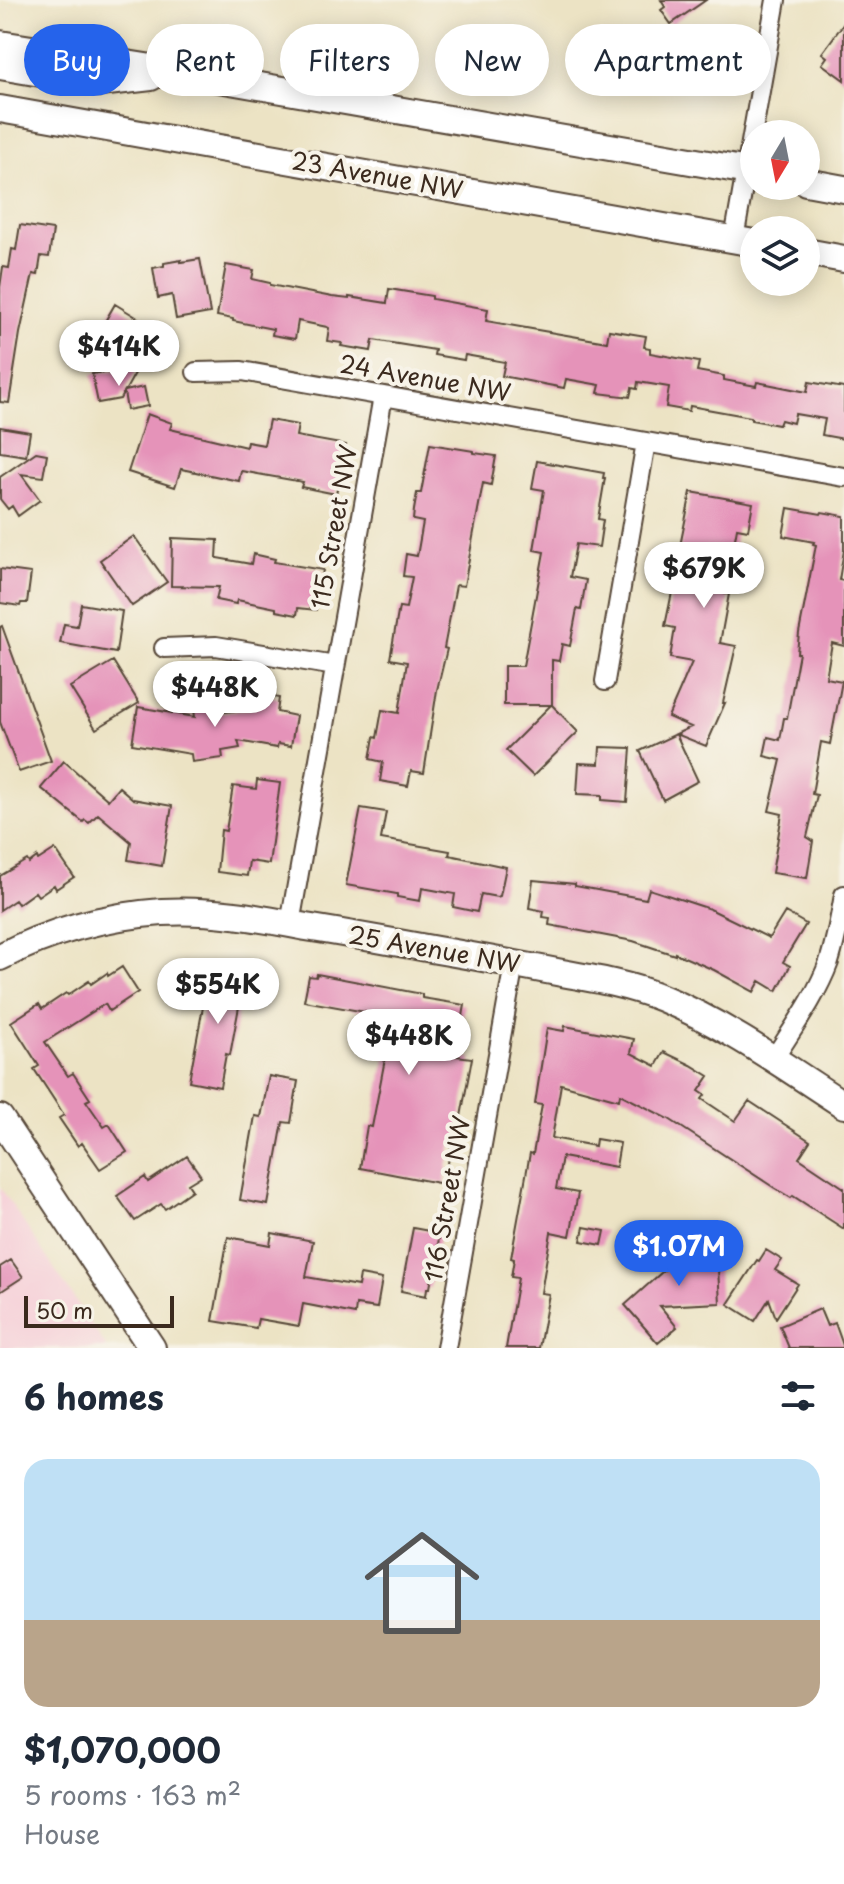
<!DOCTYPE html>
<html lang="en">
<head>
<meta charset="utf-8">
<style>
  body { margin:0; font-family:"Playpen Sans",sans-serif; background:#f2f2f3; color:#1f2937; height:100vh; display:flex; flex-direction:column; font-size:30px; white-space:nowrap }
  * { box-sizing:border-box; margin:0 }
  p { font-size:26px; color:#747a83 }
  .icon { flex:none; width:44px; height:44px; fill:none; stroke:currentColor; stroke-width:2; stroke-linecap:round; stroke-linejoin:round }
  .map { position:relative; height:1348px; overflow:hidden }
  .sheet { display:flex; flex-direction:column; background:#fff; flex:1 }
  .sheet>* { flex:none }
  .banner { position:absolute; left:24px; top:24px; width:796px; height:72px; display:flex; gap:16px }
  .needle { width:52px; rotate:190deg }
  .fabs { position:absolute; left:740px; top:120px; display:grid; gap:16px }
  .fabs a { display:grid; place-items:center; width:80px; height:80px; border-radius:50%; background:#fff; box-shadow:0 4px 20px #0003; font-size:40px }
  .scale { position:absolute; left:24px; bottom:20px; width:150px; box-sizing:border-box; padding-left:8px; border:4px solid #3b2a1e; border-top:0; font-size:22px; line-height:28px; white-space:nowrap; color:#3b2a1e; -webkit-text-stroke:6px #f7f3e8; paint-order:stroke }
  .price { position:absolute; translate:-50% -68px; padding:0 18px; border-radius:28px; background:#fff; color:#222; font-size:26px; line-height:52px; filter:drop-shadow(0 2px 4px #0008) }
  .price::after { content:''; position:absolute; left:50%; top:48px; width:24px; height:18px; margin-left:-12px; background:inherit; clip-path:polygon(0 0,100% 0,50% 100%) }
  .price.current { background:#2563eb; color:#fff }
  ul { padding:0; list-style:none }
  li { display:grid; align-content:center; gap:16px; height:424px; padding:0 24px }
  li+li { border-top:2px solid #e0e1e3 }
  li span { display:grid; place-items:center; height:248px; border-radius:24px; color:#555 }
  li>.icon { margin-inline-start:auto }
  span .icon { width:144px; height:144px; fill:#fffc; stroke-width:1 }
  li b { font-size:34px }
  h2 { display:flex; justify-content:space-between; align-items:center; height:96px; padding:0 24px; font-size:34px }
  .tag { padding:0 28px; border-radius:36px; background:#fff; box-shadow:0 4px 20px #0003; font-size:28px; line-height:72px }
  .tag.current { background:#2563eb; color:#fff }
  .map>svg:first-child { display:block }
  .built { fill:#f6cfd8 }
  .building { fill:#e593b9 }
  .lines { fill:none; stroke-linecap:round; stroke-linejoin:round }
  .street-casing { stroke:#564637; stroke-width:22 }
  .secondary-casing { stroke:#564637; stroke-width:30 }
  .street { stroke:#fff; stroke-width:18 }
  .secondary { stroke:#fff; stroke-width:26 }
  .labels { text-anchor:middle; stroke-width:8; stroke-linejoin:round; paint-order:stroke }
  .street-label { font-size:24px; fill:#3b2a1e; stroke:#f7f3e8 }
</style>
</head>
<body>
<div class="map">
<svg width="844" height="1348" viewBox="0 0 844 1348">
  <rect width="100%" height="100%" fill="#f7f3e8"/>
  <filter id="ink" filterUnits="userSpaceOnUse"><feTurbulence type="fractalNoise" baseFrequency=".0125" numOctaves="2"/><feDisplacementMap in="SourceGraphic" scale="16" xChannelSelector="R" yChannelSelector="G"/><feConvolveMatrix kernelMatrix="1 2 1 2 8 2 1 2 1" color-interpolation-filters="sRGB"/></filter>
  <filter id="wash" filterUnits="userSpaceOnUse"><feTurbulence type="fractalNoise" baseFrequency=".006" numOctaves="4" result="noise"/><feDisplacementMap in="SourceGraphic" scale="32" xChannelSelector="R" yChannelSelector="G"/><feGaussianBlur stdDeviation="1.8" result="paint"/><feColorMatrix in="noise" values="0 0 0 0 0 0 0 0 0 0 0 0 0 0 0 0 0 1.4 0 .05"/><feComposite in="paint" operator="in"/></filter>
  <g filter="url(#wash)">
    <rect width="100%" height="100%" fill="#ece3c4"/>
    <path class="built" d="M0,1187L107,1348H0Z"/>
    <g id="blocks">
      <path class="building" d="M661,0H706L671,24L661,10L665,7Z
        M844,23V80L822,64L827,57L822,53Z
        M20,225L53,230L49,257L41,256L38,275L33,274L20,333L9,403L0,402V287L3,267L9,268L12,249L16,250Z
        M200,259L210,313L176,319L172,295L158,298L153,268L164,266V263L181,260V262Z
        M226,265L254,270L252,279L270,283V285L332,297L349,299V297L387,303L389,289L432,296V299L488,309L486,321L549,332L607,342L609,330L646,336L644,347L650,348V353L699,362L697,371L724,376V380L756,386L757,382L807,392L809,382L844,388V439L822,435L825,419L795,414L793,423L781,420L779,425L751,420V417L690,406L689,411L666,407L669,387L638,382L637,389L632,388L630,397L598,393L600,385L566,379L564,388L502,376L505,362L465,355L464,360L434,355L435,350L373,340L371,351L341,346L342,343L327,341L329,328L327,327L298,321L295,339L272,335L273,329L233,321V319L217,316Z
        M115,304L159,331L144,358L99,332Z
        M139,366L125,391L144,387L148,406L127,410L124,392L120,399L98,403L92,374Z
        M147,414L172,423L170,429L246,447L247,442L264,445L269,420L298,425L296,436L346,445L336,494L301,487L303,482L241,471L239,481L181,469L175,487L128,472Z
        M0,427L30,432L26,456L0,452Z
        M430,444L474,451V453L496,456L491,485L483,483L464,586L456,585L444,648L447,649L437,690L424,773L411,771L408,786L380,781L383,762L370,759L374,737L377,738L382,710L399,713L407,662L390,659L399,607L406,608L412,577L403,576L406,554L417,556L423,522L413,520L414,510L417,493H421Z
        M36,452L47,454L43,477L21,474L40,500L18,516L12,506L8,509L0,499V477Z
        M537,461L604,473L603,478H605L598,519L603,520L599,547L576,544L570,577L586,580L581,610L577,609L570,646L562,644L559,661L552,660V705L578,732L533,776L506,750L551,705H504V666H523L544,552L534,550L544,490L532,488Z
        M691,492L753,503L748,530L737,528L725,594H729L720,643L736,646L723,703H725L706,746L676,734L691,727L668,717L692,662L670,658L675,628L665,626L675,578H672L677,551H679Z
        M788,508L821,514L822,512L844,516V550L839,580L844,581V646L832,643L826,678L842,681L830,744L821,742L812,794L817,795L807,837L813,841L807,878L772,873L782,814L769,811L781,760L764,756L768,737L780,740L784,718H787L799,653H797L799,633L816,545L813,544L814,542L783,536Z
        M134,536L167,582L132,606L100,560Z
        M172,538L218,540L217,558L251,564L253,554L275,559L274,562L323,570L316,610L298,608L297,615L276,611V608L237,600L236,604L216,600L219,587L171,586Z
        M0,569L31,573L27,603H21L20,606L0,603Z
        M81,604L122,611L116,653L60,643L64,624L77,626Z
        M2,626L51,761L19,772L0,722V627Z
        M113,661L139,703L96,729L70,687Z
        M257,694L279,698L277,712L296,716L291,746L278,744L277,748L238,741L240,748L222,751L223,758L192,762L191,754L132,744L138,707L195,717L194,709L214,707V713L255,708Z
        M676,734L698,781L663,800L640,751Z
        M600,747L631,748L627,802L602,800V795L577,794L579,763L599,764Z
        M64,761L108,800L119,787L133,799L172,806L162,866L128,860L131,842L98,814L89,823L85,820L83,822L41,788Z
        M257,780L280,783L269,864L249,861L247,876L217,872L221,830L226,831L233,786L256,789Z
        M361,808L386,812L381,839L450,851L449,855L506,867L500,896L497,897L481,894L477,912L453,907L455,894L422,888L420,901L397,897V894L346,885Z
        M55,849L74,877L56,889L54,885L38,896L35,892L18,904L15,900L0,910V876L27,860L29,863L37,857L38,860Z
        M533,880L575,884V886L646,899L649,889L710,909L769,938L785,912L806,924L783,962L790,966L777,991L760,981L754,992L714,970L675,953V955L633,941L549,925L550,918L543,917L544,911L529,908Z
        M217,964L246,969L230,1055L226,1054L220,1087L189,1081L206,991L212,992Z
        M122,967L138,992L109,1011L105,1004L45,1042L68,1076L73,1073L90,1099L86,1101L104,1127L109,1124L127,1152L100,1169L82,1143L78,1146L59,1118L64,1115L34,1069L39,1066L11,1022L39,1004L42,1009L66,993L68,995L89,981L91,984L107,973L108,976Z
        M317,974L422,994V998L465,1005L456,1056L472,1058L456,1143L452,1142L444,1184L360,1168L367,1126L372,1127L393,1017L304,1001L309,976L316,977Z
        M565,1026L634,1039L631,1053L656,1066L664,1052L691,1065L709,1076L699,1091L705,1095L702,1099L735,1121L749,1101L810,1141L799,1158L844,1188V1229L793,1196L791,1198L773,1187L669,1119L620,1094L619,1100L561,1084L552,1138L595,1146L596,1139L620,1143L616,1167L562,1157L556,1189L578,1193L570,1236L551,1232L541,1293L549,1294L539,1348H506L518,1278L511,1277L514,1259L511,1258L530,1153L533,1154L542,1105L535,1104L547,1028L564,1031Z
        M269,1076L298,1081L291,1123L283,1122L268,1205L240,1200L255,1116L261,1117Z
        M187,1156L201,1176L188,1184L192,1190L165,1209L161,1204L135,1221L117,1196L145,1177L148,1182Z
        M584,1227L605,1231L602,1245L581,1241Z
        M413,1228L440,1233L430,1288H427L426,1296L401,1291Z
        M272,1233L313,1241L306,1277L358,1286L360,1275L382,1279L377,1308L356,1305L355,1314L303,1304L299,1326L258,1319L256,1328L213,1321L228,1237L270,1245Z
        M714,1238L715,1252L717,1251L720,1303L660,1306L677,1327L658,1343L625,1305L671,1264V1252L697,1251L696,1239Z
        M766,1250L782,1260L775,1270L798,1284L776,1318L769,1299L755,1321L728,1304L757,1260L759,1261Z
        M11,1260L23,1277L0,1292V1267Z
        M820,1309L827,1326L835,1323L844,1348H789L780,1326Z"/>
    </g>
  </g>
  <g filter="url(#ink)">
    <use href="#blocks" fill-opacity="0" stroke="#564637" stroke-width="2"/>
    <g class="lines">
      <defs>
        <path id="street" d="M734,239L776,0
          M196,372L242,371L844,477
          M164,648L216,646L335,666
          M605,681L646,442
          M290,924L383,396
          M773,1060C793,1028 816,997 829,962C836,940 840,918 844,895
          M446,1348L514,964"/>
        <path id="secondary" d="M0,44L190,74L754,172
          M0,66L99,83L151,77
          M0,109L754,243
          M806,182L844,189
          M806,252L844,259
          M0,957C50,931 106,916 162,912C210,909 259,918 306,927C350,934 394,942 437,950C479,957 521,965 562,973C596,979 630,985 662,998C725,1024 787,1068 844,1105
          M0,1118L152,1348"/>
      </defs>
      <use href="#street" class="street-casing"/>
      <use href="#secondary" class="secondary-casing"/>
      <use href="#street" class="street"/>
      <use href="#secondary" class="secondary"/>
    </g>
  </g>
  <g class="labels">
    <g class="street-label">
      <text transform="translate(377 176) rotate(10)" y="8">23 Avenue NW</text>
      <text transform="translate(425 379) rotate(10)" y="8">24 Avenue NW</text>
      <text transform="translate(335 527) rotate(-80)" y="8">115 Street NW</text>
      <text transform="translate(434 950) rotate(10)" y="8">25 Avenue NW</text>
      <text transform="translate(448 1199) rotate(-80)" y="8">116 Street NW</text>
    </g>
  </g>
</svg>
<div class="fabs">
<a><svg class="needle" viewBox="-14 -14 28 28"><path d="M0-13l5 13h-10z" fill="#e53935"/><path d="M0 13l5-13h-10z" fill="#747a83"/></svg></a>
<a><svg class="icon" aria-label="layers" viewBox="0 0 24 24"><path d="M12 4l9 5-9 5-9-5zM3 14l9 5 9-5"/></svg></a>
</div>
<div class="scale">50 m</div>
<b class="price" style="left:119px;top:388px">$414K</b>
<b class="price" style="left:704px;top:610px">$679K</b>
<b class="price" style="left:215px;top:729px">$448K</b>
<b class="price" style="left:218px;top:1026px">$554K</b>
<b class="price" style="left:409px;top:1077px">$448K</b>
<b class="price current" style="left:679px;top:1288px">$1.07M</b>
<div class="banner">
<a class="tag current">Buy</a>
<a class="tag">Rent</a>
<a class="tag">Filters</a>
<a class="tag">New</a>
<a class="tag">Apartment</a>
</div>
</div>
<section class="sheet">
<h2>6 homes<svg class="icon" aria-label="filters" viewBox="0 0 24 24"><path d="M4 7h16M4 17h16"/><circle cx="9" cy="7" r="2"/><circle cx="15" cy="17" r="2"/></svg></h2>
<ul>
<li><span style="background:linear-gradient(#bfe0f5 65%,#b9a48a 0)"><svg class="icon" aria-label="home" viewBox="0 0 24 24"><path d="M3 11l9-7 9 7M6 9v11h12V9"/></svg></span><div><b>$1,070,000</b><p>5 rooms · 163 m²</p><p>House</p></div></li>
</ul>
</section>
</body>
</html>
